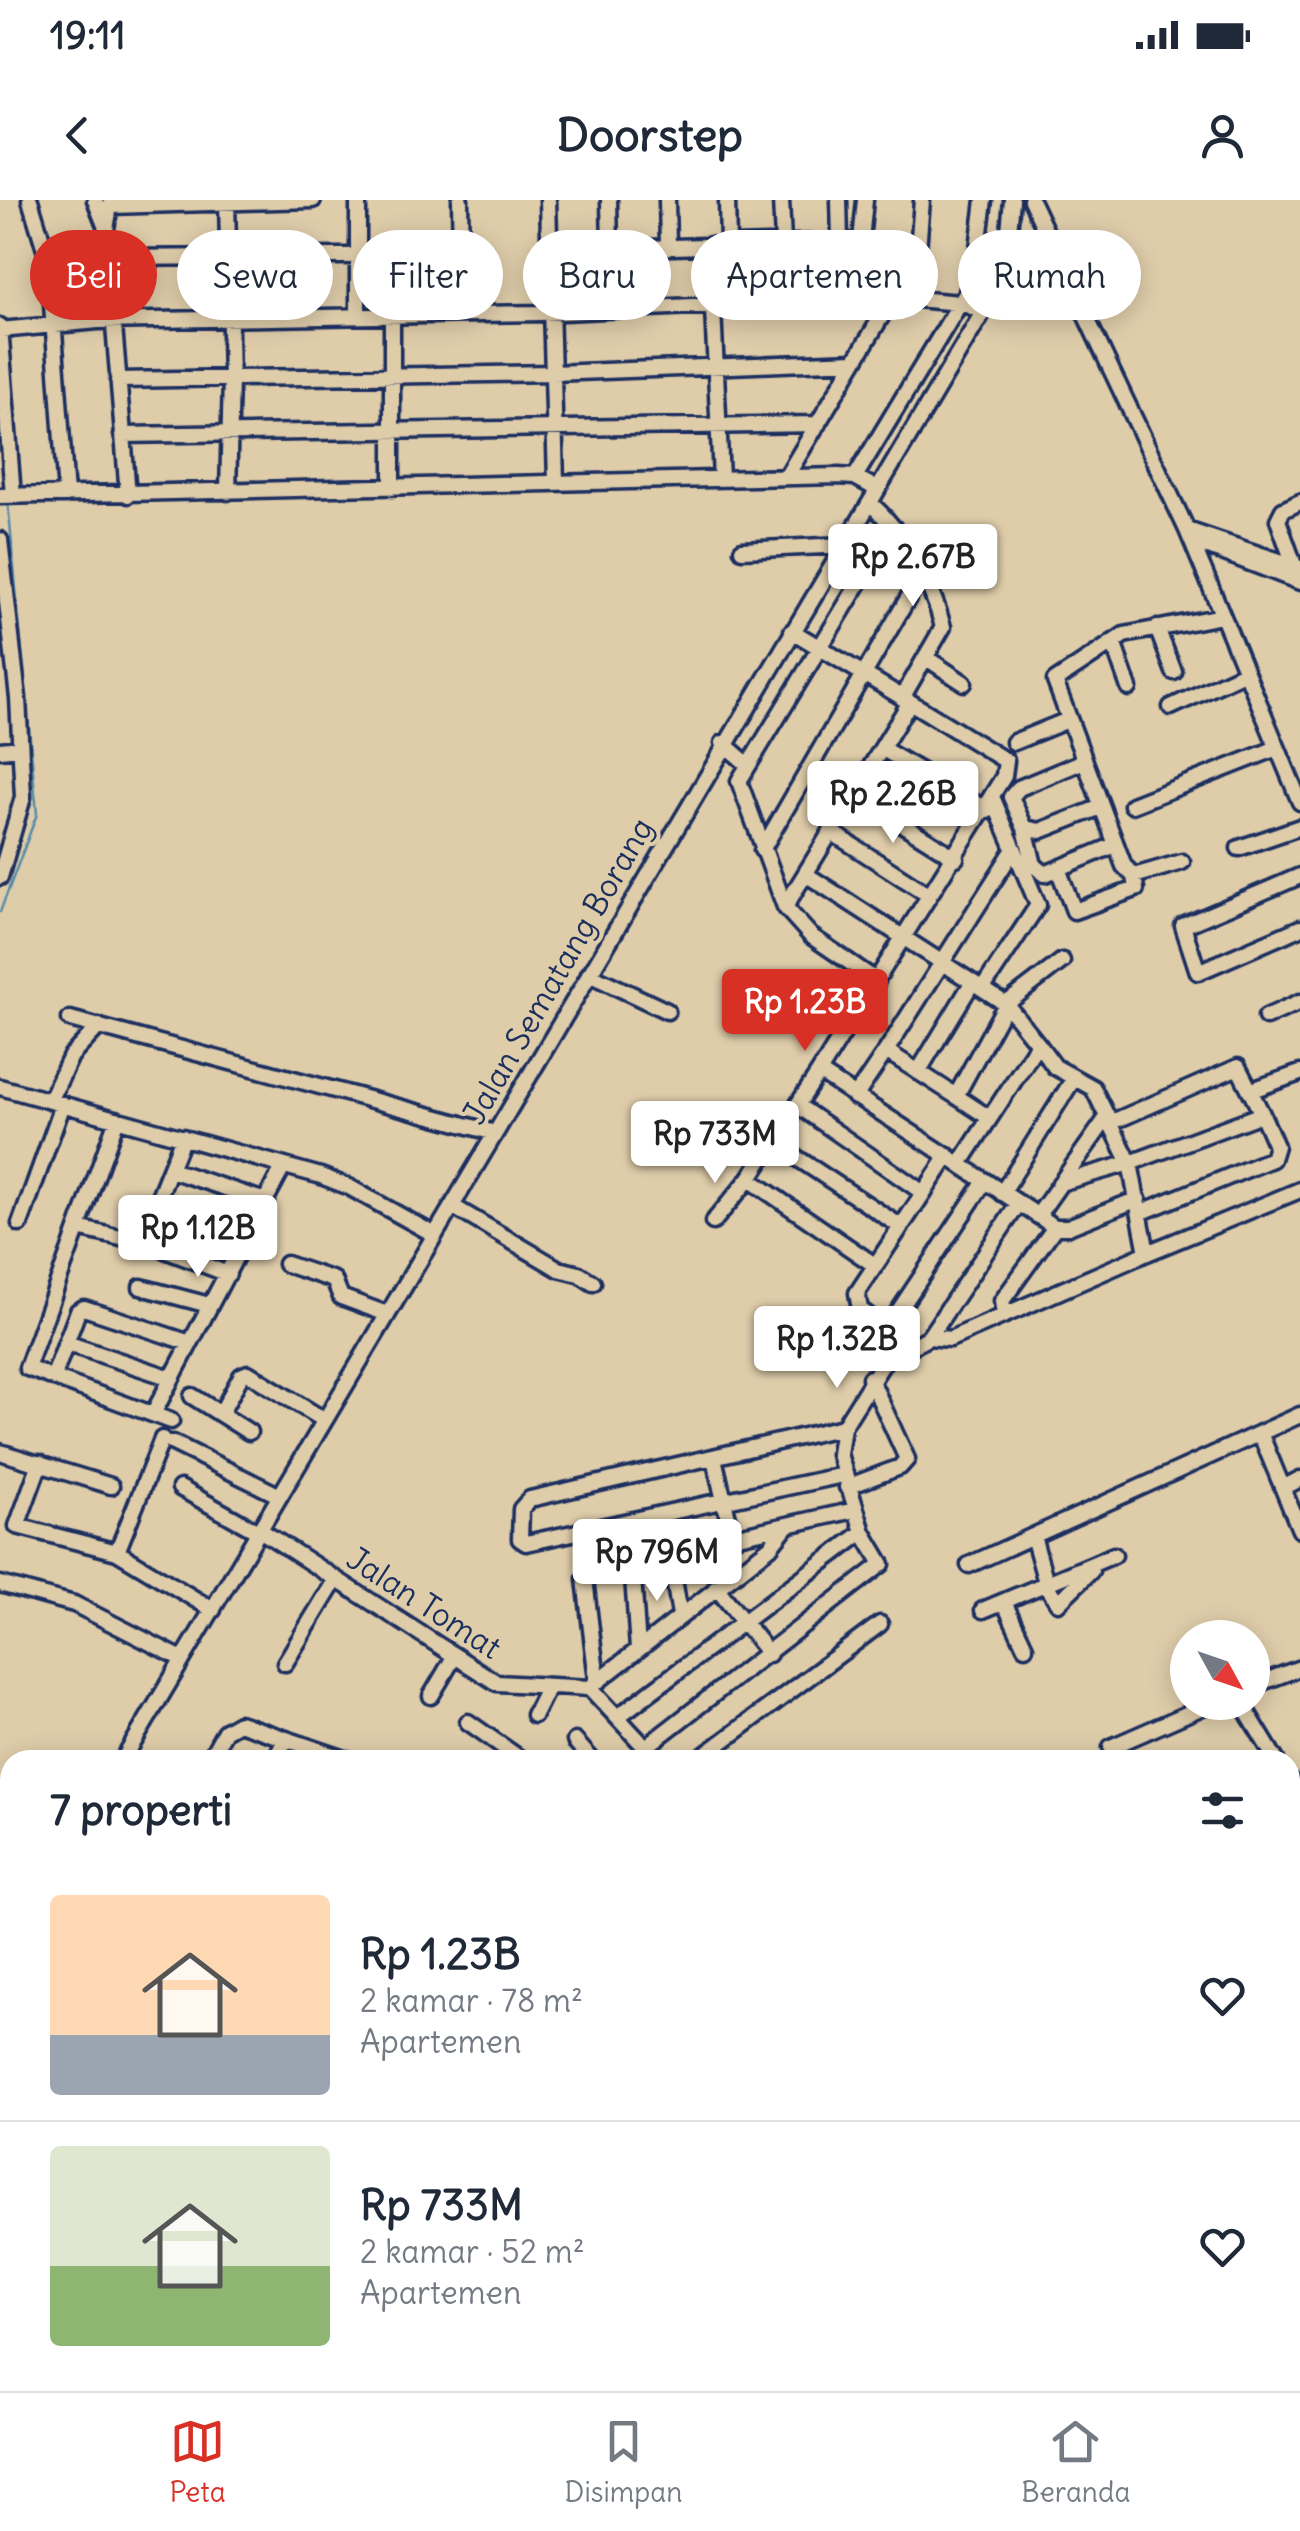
<!DOCTYPE html>
<html lang="id">
<head>
<meta charset="utf-8">
<style>
  body { margin:0; font-family:Delius,sans-serif; background:#f2f2f3; color:#1f2937; height:100vh; display:flex; flex-direction:column; font-size:38px; white-space:nowrap }
  * { box-sizing:border-box; margin:0 }
  p { font-size:32px; color:#747a83 }
  .icon { flex:none; width:55px; height:55px; fill:none; stroke:currentColor; stroke-width:2; stroke-linecap:round; stroke-linejoin:round }
  .map { position:relative; flex:1; overflow:hidden }
  .sheet { position:absolute; left:0px; top:1550px; width:1300px; height:642px; display:flex; flex-direction:column; background:#fff; border-radius:30px 30px 0 0; box-shadow:0 5px 25px #0003 }
  .sheet>* { flex:none }
  .top-card { position:absolute; left:30px; top:30px; width:1240px; height:90px; display:flex; gap:20px }
  .needle { width:65px; rotate:130deg }
  .controls { position:absolute; left:1170px; top:1420px; display:grid; gap:20px }
  .controls a { display:grid; place-items:center; width:100px; height:100px; border-radius:50%; background:#fff; box-shadow:0 5px 25px #0003; font-size:50px }
  .price { position:absolute; translate:-50% -85px; padding:0 22px; border-radius:10px; background:#fff; color:#222; font-size:32px; line-height:65px; filter:drop-shadow(0 2px 5px #0008) }
  .price::after { content:''; position:absolute; left:50%; top:60px; width:30px; height:22px; margin-left:-15px; background:inherit; clip-path:polygon(0 0,100% 0,50% 100%) }
  .price.on { background:#d93025; color:#fff }
  ul { padding:0; list-style:none }
  li { display:flex; align-items:center; gap:30px; height:250px; padding:0 50px }
  li+li { border-top:2px solid #e0e1e3 }
  li span { display:grid; place-items:center; flex:none; width:280px; height:200px; border-radius:10px; color:#555 }
  li>.icon { margin-inline-start:auto }
  span .icon { width:120px; height:120px; fill:#fffc; stroke-width:1 }
  li b { font-size:42px }
  h2 { display:flex; justify-content:space-between; align-items:center; height:120px; padding:0 50px; font-size:42px }
  .tag { padding:0 35px; border-radius:45px; background:#fff; box-shadow:0 5px 25px #0003; font-size:35px; line-height:90px }
  .tag.on { background:#d93025; color:#fff }
  .status { display:flex; justify-content:space-between; align-items:center; height:70px; padding:0 50px; background:#fff; direction:ltr }
  .status svg { height:28px; fill:currentColor }
  header { display:flex; justify-content:space-between; align-items:center; height:130px; padding:0 50px; background:#fff; font-size:45px; font-weight:700 }
  .tabs { display:flex; justify-content:space-around; align-items:center; height:140px; border-top:2px solid #e0e1e3; background:#fff; font-size:28px; color:#747a83 }
  .tabs a { display:grid; justify-items:center; gap:5px }
  .tabs .on { color:#d93025 }
  .map>svg:first-child { display:block }
  .lines { fill:none; stroke-linecap:round; stroke-linejoin:round }
  .stream { stroke:#568ca9; stroke-width:2.5 }
  .river { stroke:#7dcadb; stroke-width:18 }
  .minor-casing { stroke:#1b2f5e; stroke-width:21 }
  .minor { stroke:#dfcdaa; stroke-width:14 }
  .labels { text-anchor:middle; stroke-width:8; stroke-linejoin:round; paint-order:stroke }
  .street-label { font-size:32px; fill:#1b2f5e; stroke:#dfcdaa }
</style>
</head>
<body>
<div class="status"><b>19:11</b><svg viewBox="0 0 49 12"><path d="M0 12V9h3v3zM5 12V6h3v6zM10 12V3h3v9zM15 12V0h3v12zM26 1h20v11H26zM47 4h2v5h-2z"/></svg></div>
<header><svg class="icon" aria-label="back" viewBox="0 0 24 24"><path d="M15 5l-7 7 7 7"/></svg>Doorstep<svg class="icon" aria-label="person" viewBox="0 0 24 24"><circle cx="12" cy="8" r="4"/><path d="M4 21q1-7 8-7t8 7"/></svg></header>
<div class="map">
<svg width="1300" height="2191" viewBox="0 0 1300 2191">
  <rect width="100%" height="100%" fill="#dfcdaa"/>
  <filter id="ink" filterUnits="userSpaceOnUse"><feTurbulence type="fractalNoise" baseFrequency=".01" numOctaves="2"/><feDisplacementMap in="SourceGraphic" scale="20" xChannelSelector="R" yChannelSelector="G"/><feConvolveMatrix kernelMatrix="1 2 1 2 8 2 1 2 1" color-interpolation-filters="sRGB"/></filter>
  <g filter="url(#ink)">
    <g class="lines">
      <path class="stream" d="M0,712L37,614L8,302"/>
      <path class="river" d="M0,2187L3,2191"/>
      <defs>
        <path id="minor" d="M30,0L49,63L66,295
          M95,0L106,28
          M111,0L106,29L128,295
          M227,0L231,179L228,292
          M460,0L462,114
          M548,0L556,282
          M609,0L610,49
          M667,0L668,46
          M727,0L728,44
          M781,0L783,42
          M839,0L840,40
          M1031,0L1187,330L1300,602
          M111,6L313,0
          M861,41L865,0
          M710,45L721,279
          M549,51L861,41L856,99
          M110,58L461,55
          M914,100L922,0
          M358,115V0
          M392,116V288
          M0,126L13,296
          M0,130L98,121L541,113L893,97L960,103L983,111
          M118,180L553,173L855,161
          M122,235L818,224
          M786,277L893,97
          M855,277L974,80L984,0
          M0,296L838,276L855,277L877,289
          M870,303C904,333 932,383 943,427L902,498
          M1187,330L1300,368
          M0,340L18,498L23,597L0,677
          M1193,341L1300,382
          M742,350L844,345
          M1298,376L1278,320L1283,310L1300,302
          M1157,428L1174,472
          M1113,442L1129,488
          M928,459L964,483
          M910,502L1006,561L1004,576L819,872L1055,1027H1068L1138,999
          M1171,507L1246,472
          M1014,542L1068,520
          M723,543L746,563
          M883,549L987,610
          M0,550L20,548
          M1084,561L1019,588L1011,597L1025,628L1040,631L1101,607
          M854,594L956,658
          M1132,605L1277,548
          M1025,628L1034,665L1045,674L1115,645
          M833,633L929,695
          M1239,648L1300,627
          M1014,649L886,851L956,896L1006,804L1062,761
          M762,650L922,374
          M1182,662L1134,676L1124,666L1055,481L1124,435L1222,416
          M1059,671L1074,711L1136,689L1134,676
          M807,675L1006,804L1038,844L960,964
          M1300,676L1183,726L1198,772L1300,728
          M785,707L910,502L792,431
          M589,774L667,811
          M877,781L811,736L785,707L739,581L893,327
          M983,788L1038,705L993,599
          M1266,817L1300,802
          M70,819L495,933
          M1038,844L1055,867L1093,888L1130,963L1262,914L1238,867L1110,923
          M819,872L749,979L873,1064
          M918,872L972,783
          M0,887L321,976L349,987L435,1035
          M1252,890L1300,873
          M956,896L988,917
          M855,897L886,851
          M50,901L71,856L99,826
          M797,905L922,992
          M117,919L27,1168L171,1221
          M183,937L141,1041L228,1074
          M773,942L900,1026
          M171,970L265,1001
          M1060,983L1130,963L1147,1053L1300,990
          M1002,993L1074,878
          M1019,1003L929,1137L950,1139L1147,1053
          M452,1006L559,1069L579,1074L593,1083
          M154,1007L246,1038
          M1142,1012L1272,959L1276,946L1262,914
          M1038,1015L1108,916
          M713,1022L749,979
          M20,1024L63,904
          M78,1028L125,1039
          M286,1064L334,1080L341,1097L387,1114
          M141,1087L209,1105
          M1004,1115L1002,1101L1055,1027
          M886,1130L860,1109L857,1093L948,956
          M929,1137L915,1145L886,1130L985,981
          M66,1143L171,1178
          M53,1178L78,1111L84,1108L190,1143
          M192,1196L249,1232
          M221,1213L241,1176L248,1173L324,1220
          M153,1214L283,967
          M843,1227L530,1299L521,1309L520,1339L526,1343L843,1275
          M1260,1233L1300,1330
          M173,1243L280,1296
          M0,1252L111,1286
          M714,1258L733,1339
          M40,1263L17,1326L117,1352L213,1410
          M847,1287L900,1267L907,1259L870,1178
          M180,1288L258,1332
          M1283,1288L1300,1279
          M260,1330L497,1483L590,1488L657,1560
          M1033,1336L1047,1386L1058,1403L1091,1371
          M117,1352L162,1239
          M670,1355L680,1415
          M632,1362L638,1449
          M969,1365L1300,1215
          M0,1384L74,1404L182,1459
          M716,1387L769,1454
          M1004,1402L1025,1447
          M983,1410L1114,1355
          M285,1463L336,1379
          M597,1480L585,1379L593,1368L855,1310
          M593,1485L770,1347L785,1328
          M1252,1486L1300,1468
          M431,1496L454,1457
          M1241,1502L1276,1560
          M534,1515L548,1487
          M620,1515L863,1332
          M468,1522L522,1560
          M575,1541L592,1560
          M647,1546L882,1364L863,1332L839,1254L843,1227L887,1157L892,1134
          M1111,1547L1214,1502
          M123,1560L992,97L1007,52L1012,0
          M209,1560L225,1531L239,1523L348,1560
          M274,1560L285,1541
          M698,1560L880,1424
          M1290,1581L1300,1596
          M0,1711L10,1716
          M1290,1720L1300,1716
          M1290,1752L1300,1770
          M0,1770L10,1753
          M1290,1782L1300,1777
          M0,1818L10,1824
          M1290,1828L1300,1823
          M0,1841L10,1848
          M1290,1886L1300,1882
          M1290,1933L1300,1929
          M1290,1981L1300,1976
          M0,2002L10,2011
          M1290,2030L1300,2025
          M1290,2063V2082
          M1290,2157L1300,2164
          M203,2182L212,2191
          M1068,2182L1081,2191
          M1149,2182L1162,2191
          M1239,2182L1252,2191
          M979,2190L984,2182
          M720,2191L727,2182
          M779,2191L787,2182
          M833,2191L841,2182
          M1034,2191L1039,2182
          M1218,2191L1224,2182"/>
      </defs>
      <use href="#minor" class="minor-casing"/>
      <use href="#minor" class="minor"/>
    </g>
  </g>
  <g class="labels">
    <g class="street-label">
      <text transform="translate(558 771) rotate(-60)" y="11">Jalan Sematang Borang</text>
      <text transform="translate(424 1403) rotate(33)" y="11">Jalan Tomat</text>
    </g>
  </g>
</svg>
<div class="controls">
<a><svg class="needle" viewBox="-14 -14 28 28"><path d="M0-13l5 13h-10z" fill="#e53935"/><path d="M0 13l5-13h-10z" fill="#747a83"/></svg></a>
</div>
<b class="price" style="left:913px;top:409px">Rp 2.67B</b>
<b class="price" style="left:893px;top:646px">Rp 2.26B</b>
<b class="price on" style="left:805px;top:854px">Rp 1.23B</b>
<b class="price" style="left:715px;top:986px">Rp 733M</b>
<b class="price" style="left:198px;top:1080px">Rp 1.12B</b>
<b class="price" style="left:837px;top:1191px">Rp 1.32B</b>
<b class="price" style="left:657px;top:1404px">Rp 796M</b>
<div class="top-card">
<a class="tag on">Beli</a>
<a class="tag">Sewa</a>
<a class="tag">Filter</a>
<a class="tag">Baru</a>
<a class="tag">Apartemen</a>
<a class="tag">Rumah</a>
</div>
<section class="sheet">
<h2>7 properti<svg class="icon" aria-label="filters" viewBox="0 0 24 24"><path d="M4 7h16M4 17h16"/><circle cx="9" cy="7" r="2"/><circle cx="15" cy="17" r="2"/></svg></h2>
<ul>
<li><span style="background:linear-gradient(#ffd9b3 70%,#9aa5b1 0)"><svg class="icon" aria-label="home" viewBox="0 0 24 24"><path d="M3 11l9-7 9 7M6 9v11h12V9"/></svg></span><div><b>Rp 1.23B</b><p>2 kamar · 78 m²</p><p>Apartemen</p></div><svg class="icon" aria-label="heart" viewBox="0 0 24 24"><path d="M12 20l-8-8c-3-5 5-10 8-4 3-6 11-1 8 4z"/></svg></li>
<li><span style="background:linear-gradient(#dfe7d0 60%,#8fb573 0)"><svg class="icon" aria-label="home" viewBox="0 0 24 24"><path d="M3 11l9-7 9 7M6 9v11h12V9"/></svg></span><div><b>Rp 733M</b><p>2 kamar · 52 m²</p><p>Apartemen</p></div><svg class="icon" aria-label="heart" viewBox="0 0 24 24"><path d="M12 20l-8-8c-3-5 5-10 8-4 3-6 11-1 8 4z"/></svg></li>
</ul>
</section>
</div>
<nav class="tabs">
<a class="on"><svg class="icon" aria-label="map" viewBox="0 0 24 24"><path d="M3 6l6-2 6 2 6-2v14l-6 2-6-2-6 2zM9 4v14M15 6v14"/></svg>Peta</a>
<a><svg class="icon" aria-label="saved" viewBox="0 0 24 24"><path d="M7 4h10v16l-5-4-5 4z"/></svg>Disimpan</a>
<a><svg class="icon" aria-label="home" viewBox="0 0 24 24"><path d="M3 11l9-7 9 7M6 9v11h12V9"/></svg>Beranda</a>
</nav>
</body>
</html>
